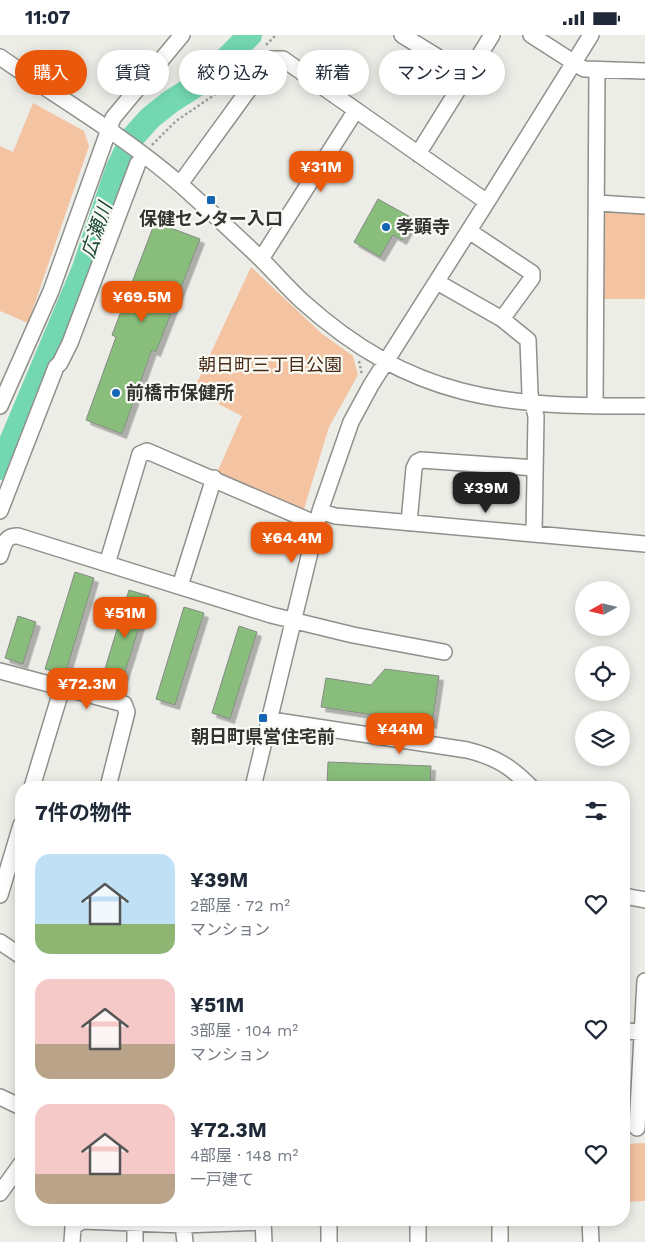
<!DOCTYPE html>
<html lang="ja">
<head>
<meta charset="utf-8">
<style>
  body { margin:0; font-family:"Work Sans","Noto Sans JP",sans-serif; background:#f2f2f3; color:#1f2937; height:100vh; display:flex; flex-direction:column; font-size:19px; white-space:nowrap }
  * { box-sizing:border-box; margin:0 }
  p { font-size:16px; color:#747a83 }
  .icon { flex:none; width:28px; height:28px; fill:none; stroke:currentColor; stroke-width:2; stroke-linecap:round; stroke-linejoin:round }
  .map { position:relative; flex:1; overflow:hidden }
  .panel { position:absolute; left:15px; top:746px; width:615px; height:445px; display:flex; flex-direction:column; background:#fff; border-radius:20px; box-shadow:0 2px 12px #0003 }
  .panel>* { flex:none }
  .banner { position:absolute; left:15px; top:15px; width:615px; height:45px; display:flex; gap:10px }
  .needle { width:32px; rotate:262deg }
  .fabs { position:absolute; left:575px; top:546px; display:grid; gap:10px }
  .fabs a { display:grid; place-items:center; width:55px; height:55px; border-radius:50%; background:#fff; box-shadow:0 2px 12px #0003; font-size:25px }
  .price { position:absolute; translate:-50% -42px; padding:0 11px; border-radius:10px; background:#ea580c; color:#fff; font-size:16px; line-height:32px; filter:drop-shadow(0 1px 2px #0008) }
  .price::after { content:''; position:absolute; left:50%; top:30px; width:15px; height:11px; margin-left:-8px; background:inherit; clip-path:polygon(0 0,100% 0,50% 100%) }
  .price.active { background:#222; color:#fff }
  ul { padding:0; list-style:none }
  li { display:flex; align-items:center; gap:15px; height:125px; padding:0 20px }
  li span { display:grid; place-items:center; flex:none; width:140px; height:100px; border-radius:15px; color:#555 }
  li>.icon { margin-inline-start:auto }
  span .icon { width:60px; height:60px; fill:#fffc; stroke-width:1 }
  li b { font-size:21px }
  h2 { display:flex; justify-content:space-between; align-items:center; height:60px; padding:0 20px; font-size:21px }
  .tag { padding:0 18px; border-radius:22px; background:#fff; box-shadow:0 2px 12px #0003; font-size:18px; line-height:45px }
  .tag.active { background:#ea580c; color:#fff }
  .status { display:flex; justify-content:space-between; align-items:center; height:35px; padding:0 25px; background:#fff; direction:ltr }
  .status svg { height:14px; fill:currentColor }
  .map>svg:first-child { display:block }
  .green { fill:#f4c3a2 }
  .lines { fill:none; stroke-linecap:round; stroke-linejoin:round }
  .river { stroke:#73d7b2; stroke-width:24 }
  .building { fill:#88bd7b; stroke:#868a85; filter:url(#shadow) }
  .minor-casing { stroke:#8f908b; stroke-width:18 }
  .path { stroke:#9fa09c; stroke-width:2.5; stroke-dasharray:2.5 2.5; stroke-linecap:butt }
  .minor { stroke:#fff; stroke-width:15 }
  .poi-dot { fill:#1466b5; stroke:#f9faf4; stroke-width:2 }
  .labels { text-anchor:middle; stroke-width:4.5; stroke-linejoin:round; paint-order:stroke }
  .poi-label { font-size:18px; font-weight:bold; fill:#333331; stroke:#f9faf4 }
  .park-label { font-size:18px; fill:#482a15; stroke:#f9faf4 }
  .water-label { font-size:19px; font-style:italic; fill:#174334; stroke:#f9faf4 }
</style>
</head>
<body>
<div class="status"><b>11:07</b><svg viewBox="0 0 49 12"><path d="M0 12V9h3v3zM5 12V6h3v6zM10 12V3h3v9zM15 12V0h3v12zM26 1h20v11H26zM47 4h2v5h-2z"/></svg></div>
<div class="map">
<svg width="645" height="1207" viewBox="0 0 645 1207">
  <defs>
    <filter id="shadow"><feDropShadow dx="4.5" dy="4.5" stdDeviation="0" flood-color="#0004"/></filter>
  </defs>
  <rect width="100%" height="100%" fill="#ecede7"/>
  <path class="green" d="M33,68L84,96L89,111L28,288L0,276V111L13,117Z
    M609,175L645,177V264H603L604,181Z
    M251,232L321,298L353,321L358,340L329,392L303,477L216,440L242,381L193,356Z
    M645,1108V1166L624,1167V1109Z"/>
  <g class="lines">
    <path class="river" d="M0,433L83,236L117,135L132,103L150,83L170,67L206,44L250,0"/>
  </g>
  <path class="building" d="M378,164L414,184L402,205L393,200L380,222L354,207Z
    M155,187L200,204L156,317L152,315L122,399L86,385L116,302L112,300Z
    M75,537L94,543L65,640L45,634Z
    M129,555L149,561L120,653L101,647Z
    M184,572L204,578L175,670L156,664Z
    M18,581L36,587L23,629L5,623Z
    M239,591L257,597L230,684L212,678Z
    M385,634L439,641L432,689L321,672L326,643L371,650Z
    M328,727L431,731L430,752H327Z"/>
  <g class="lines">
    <defs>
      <path id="minor" d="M402,0L467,40
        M531,0L584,34L645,36
        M0,22C60,64 125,101 181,150C208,174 235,199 262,225C275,238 288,253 302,266C412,365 503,372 645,371
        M418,119L492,0
        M180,149L271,24H283L487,167L371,350L351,387L320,476L253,752
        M487,167L591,0
        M597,168L645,171
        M469,196L532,238V243L502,284
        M261,224L356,75
        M437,247L502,284L528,305L530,359L536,381L534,499
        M0,371L51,256L113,83L182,0
        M595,371L597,35
        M0,476L56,332L60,328L70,308L138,128
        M320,476L335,481L645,509
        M409,488L414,433L417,427L421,425L535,433
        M0,521C4,510 5,500 18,501L271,580L353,600L444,617
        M107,529L140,419L147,416L317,489
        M180,551L214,443
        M0,636L124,669L127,677L108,752
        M271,685L467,715C496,722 511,732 531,752
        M32,752L62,653
        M0,860L21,790
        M624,861L645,865
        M0,907L21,921
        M624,996L641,997
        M0,1062L21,1072
        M637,1093L645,946
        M0,1158L21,1129
        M263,1185L264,1207
        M326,1185L329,1189V1207
        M418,1185V1207
        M590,1185L591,1207
        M183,1190L185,1207
        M72,1207L73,1192L82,1186L183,1190L263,1187
        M135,1207V1188
        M500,1207V1185"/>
    </defs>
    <use href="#minor" class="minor-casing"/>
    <path class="path" d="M266,10L276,0
      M152,110L176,86L223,54L247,31
      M359,326L362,340"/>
    <use href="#minor" class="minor"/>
  </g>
  <g class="poi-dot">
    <rect x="206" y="160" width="10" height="10" rx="2.5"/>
    <circle cx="386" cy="192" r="5"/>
    <circle cx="116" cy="358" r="5"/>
    <rect x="258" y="678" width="10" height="10" rx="2.5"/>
  </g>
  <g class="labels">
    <g class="poi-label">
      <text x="211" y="190">保健センター入口</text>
      <text x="396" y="198" text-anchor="start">孝顕寺</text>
      <text x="126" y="364" text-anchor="start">前橋市保健所</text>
      <text x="263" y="708">朝日町県営住宅前</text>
    </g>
    <g class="park-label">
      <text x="270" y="336">朝日町三丁目公園</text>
    </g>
    <g class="water-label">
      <text transform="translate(96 195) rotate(-71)" y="7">広瀬川</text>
    </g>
  </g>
</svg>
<div class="fabs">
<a><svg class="needle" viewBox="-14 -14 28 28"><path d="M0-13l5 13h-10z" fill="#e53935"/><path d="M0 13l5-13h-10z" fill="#747a83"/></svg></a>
<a><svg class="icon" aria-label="locate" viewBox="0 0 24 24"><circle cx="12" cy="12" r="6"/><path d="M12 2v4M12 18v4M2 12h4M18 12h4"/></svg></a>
<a><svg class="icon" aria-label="layers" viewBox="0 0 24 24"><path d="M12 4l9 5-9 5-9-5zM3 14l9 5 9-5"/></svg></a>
</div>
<b class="price" style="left:321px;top:158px">¥31M</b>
<b class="price" style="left:142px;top:288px">¥69.5M</b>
<b class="price active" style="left:486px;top:479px">¥39M</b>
<b class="price" style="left:292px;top:529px">¥64.4M</b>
<b class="price" style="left:125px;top:604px">¥51M</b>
<b class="price" style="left:87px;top:675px">¥72.3M</b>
<b class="price" style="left:400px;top:720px">¥44M</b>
<div class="banner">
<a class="tag active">購入</a>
<a class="tag">賃貸</a>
<a class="tag">絞り込み</a>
<a class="tag">新着</a>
<a class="tag">マンション</a>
</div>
<section class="panel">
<h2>7件の物件<svg class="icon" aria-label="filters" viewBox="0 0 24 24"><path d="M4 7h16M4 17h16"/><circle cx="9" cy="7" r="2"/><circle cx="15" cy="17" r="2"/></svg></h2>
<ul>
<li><span style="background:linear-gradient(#bfe0f5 70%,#8fb573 0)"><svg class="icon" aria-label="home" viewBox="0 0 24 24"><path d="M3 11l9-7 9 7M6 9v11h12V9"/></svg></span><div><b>¥39M</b><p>2部屋 · 72 m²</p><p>マンション</p></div><svg class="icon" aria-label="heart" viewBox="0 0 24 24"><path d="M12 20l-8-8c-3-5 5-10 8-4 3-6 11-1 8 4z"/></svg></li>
<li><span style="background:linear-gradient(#f6c9c9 65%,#b9a48a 0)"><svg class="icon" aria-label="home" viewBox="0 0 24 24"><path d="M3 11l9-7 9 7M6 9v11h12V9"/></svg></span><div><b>¥51M</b><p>3部屋 · 104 m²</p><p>マンション</p></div><svg class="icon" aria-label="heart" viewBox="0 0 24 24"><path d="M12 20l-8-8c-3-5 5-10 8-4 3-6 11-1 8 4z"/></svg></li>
<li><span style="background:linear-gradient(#f6c9c9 70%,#b9a48a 0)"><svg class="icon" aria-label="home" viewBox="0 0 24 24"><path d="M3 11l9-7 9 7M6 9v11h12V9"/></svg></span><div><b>¥72.3M</b><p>4部屋 · 148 m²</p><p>一戸建て</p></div><svg class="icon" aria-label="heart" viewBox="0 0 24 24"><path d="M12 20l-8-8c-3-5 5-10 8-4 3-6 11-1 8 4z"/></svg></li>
</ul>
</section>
</div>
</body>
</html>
